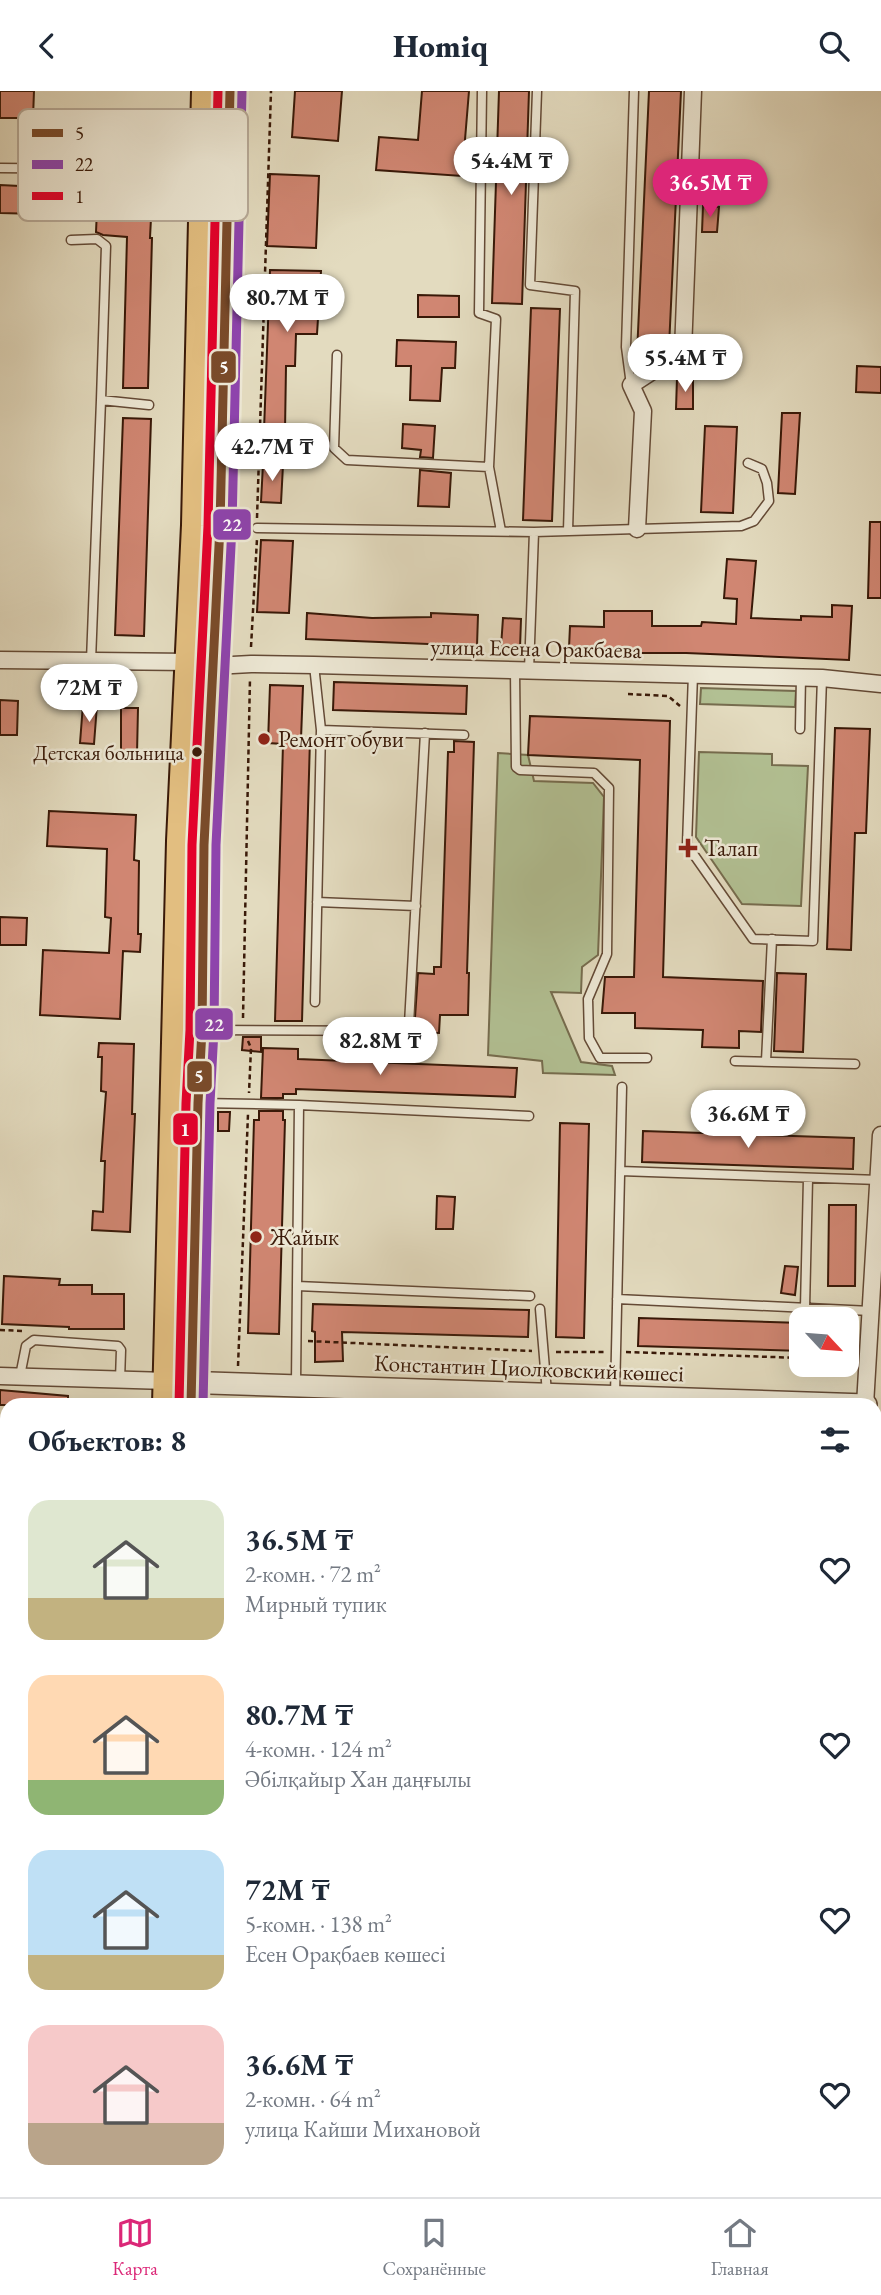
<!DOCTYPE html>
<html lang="ru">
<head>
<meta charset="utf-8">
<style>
  body { margin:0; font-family:"EB Garamond",serif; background:#f6f6f7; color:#1f2937; height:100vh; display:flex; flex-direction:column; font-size:26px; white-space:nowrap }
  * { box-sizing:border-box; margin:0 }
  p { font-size:23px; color:#747a83 }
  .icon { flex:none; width:38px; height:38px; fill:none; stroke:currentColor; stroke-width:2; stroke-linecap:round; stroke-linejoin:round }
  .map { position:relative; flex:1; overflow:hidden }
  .side { position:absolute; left:0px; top:1307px; width:882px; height:800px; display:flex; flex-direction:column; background:#fff; border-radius:21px 21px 0 0; box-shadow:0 7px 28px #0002 }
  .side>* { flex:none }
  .needle { width:46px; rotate:116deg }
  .tools { position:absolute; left:789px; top:1216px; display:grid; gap:14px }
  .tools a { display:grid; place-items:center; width:70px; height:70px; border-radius:14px; background:#fff; box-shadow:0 7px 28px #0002; font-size:35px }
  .price { position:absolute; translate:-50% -60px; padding:0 16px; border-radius:24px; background:#fff; color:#222; font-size:23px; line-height:46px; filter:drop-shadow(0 2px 4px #0008) }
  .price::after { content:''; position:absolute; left:50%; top:42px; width:21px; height:16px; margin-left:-10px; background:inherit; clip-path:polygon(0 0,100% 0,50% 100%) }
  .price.current { background:#db2777; color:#fff }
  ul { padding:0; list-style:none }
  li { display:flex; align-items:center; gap:21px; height:175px; padding:0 28px }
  li span { display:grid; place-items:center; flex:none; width:196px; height:140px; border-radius:21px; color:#555 }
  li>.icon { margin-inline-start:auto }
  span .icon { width:84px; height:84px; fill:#fffc; stroke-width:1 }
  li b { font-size:30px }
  h2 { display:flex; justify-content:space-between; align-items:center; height:84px; padding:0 28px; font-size:30px }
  header { display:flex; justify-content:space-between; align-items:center; height:91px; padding:0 28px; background:#fff; font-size:32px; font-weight:800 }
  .tabs { display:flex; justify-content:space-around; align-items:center; height:98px; border-top:2px solid #e0e1e3; background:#fff; font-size:19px; color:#747a83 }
  .tabs a { display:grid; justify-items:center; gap:4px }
  .tabs .current { color:#db2777 }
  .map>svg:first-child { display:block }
  .green { fill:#b2c093; stroke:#766c4e; stroke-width:2 }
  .building { fill:#d08672; stroke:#391908; stroke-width:2 }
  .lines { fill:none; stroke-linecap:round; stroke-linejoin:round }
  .service-casing { stroke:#644a36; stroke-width:11 }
  .minor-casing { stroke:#644a36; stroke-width:19 }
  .tertiary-casing { stroke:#644a36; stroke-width:24 }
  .primary-casing { stroke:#391908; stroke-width:30 }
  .path { stroke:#391908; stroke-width:2.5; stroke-dasharray:5 3.5; stroke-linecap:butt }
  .service { stroke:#ede8d5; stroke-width:8 }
  .minor { stroke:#ede8d5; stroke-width:16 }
  .tertiary { stroke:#ede8d5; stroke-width:21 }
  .primary { stroke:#e2be80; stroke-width:26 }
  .bus-1-casing { stroke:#ede8d5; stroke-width:14 }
  .bus-2-casing { stroke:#ede8d5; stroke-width:14 }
  .bus-3-casing { stroke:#ede8d5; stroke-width:14 }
  .bus-1 { stroke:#7a4b2a; stroke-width:9 }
  .bus-2 { stroke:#8e44ad; stroke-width:9 }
  .bus-3 { stroke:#e4002b; stroke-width:9 }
  .poi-dot { fill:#8f2418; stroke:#ede8d5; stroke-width:2.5 }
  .bus-dot { fill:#391908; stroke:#ede8d5; stroke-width:2.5 }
  .labels { text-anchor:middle; stroke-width:5; stroke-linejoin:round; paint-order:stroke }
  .bus-label { font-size:21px; fill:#391908; stroke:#ede8d5; text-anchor:end }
  .street-label { font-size:23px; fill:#391908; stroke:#ede8d5 }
  .poi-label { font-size:23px; fill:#391908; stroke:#ede8d5; text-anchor:start }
  .key { fill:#ede8d5; stroke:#b7aa98; stroke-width:2 }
  .key-label { font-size:19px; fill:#391908 }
  .line-badge { stroke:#ede8d5; stroke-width:2.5 }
  .badge-label { font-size:19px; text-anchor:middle; font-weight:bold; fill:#fff }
</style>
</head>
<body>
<header><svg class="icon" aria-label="back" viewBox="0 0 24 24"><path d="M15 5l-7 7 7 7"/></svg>Homiq<svg class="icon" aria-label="search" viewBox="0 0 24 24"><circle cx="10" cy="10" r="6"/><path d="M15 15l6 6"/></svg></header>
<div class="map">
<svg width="881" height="2106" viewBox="0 0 881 2106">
  <rect width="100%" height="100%" fill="#e3dbbf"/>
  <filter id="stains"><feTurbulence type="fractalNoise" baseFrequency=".00286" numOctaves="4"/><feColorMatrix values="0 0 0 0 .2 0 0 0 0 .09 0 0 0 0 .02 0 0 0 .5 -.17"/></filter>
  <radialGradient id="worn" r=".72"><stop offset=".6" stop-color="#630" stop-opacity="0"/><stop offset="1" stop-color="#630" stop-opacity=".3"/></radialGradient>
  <path class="green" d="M701,597L796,600L795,616L700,613Z
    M699,661L772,663V674L808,675L801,815L742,813L696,746Z
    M498,662L528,664L534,690L593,692L604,706L598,864L582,876L581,902L551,901L581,971L612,975L615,984L543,982L542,970L488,964Z"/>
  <path class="building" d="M0,0H34L33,27H0Z
    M295,0H342L338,50L292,46Z
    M422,0H469L462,85L376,79L379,46L418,49Z
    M499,0H529L522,213L492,212Z
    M649,0H681L669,256L658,264L637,263Z
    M270,83L319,85L316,157L267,155Z
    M121,86L153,88L150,147H152L148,297H123L127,146L103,144L96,141L97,118L119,119Z
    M0,94L39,96L38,123L0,122Z
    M703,115L719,116L717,141H702Z
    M270,179L321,180L317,243H296L295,275H286L285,340L264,339Z
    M418,204L459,205V226H418Z
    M531,217L560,218L552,430L523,429Z
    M397,249L456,251L455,277H442L440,310L410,309L411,275H396Z
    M857,275L881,276V302L856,301Z
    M677,287H693V318H676Z
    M782,322H800L795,403L778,402Z
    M123,327L151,328L144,545L115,544Z
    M403,333L435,335L433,367L420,366L421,359L402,357Z
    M705,335L737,336L733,422L701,421Z
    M263,373L283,374L281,412L261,411Z
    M420,379L451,382L449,416L418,415Z
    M870,431H881V507H868Z
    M261,449L293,450L289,522L257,521Z
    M727,468L756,470L751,527L801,529V525L832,526V514L852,515L849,569L686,562H634V560L569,557L570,535L604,536V520H652V535H701L702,531L736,533L737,508L724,507Z
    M307,522L372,527L431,526V522L478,524L477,555L306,548Z
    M503,527L521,528L520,557L501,556Z
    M334,591L467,595L466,623L333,619Z
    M270,594L303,595L301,648H310L302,930H275L283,653L268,652Z
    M0,609L18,610L17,644H0Z
    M83,613L97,614L94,653L80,652Z
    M121,617H138L137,663H121Z
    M530,625L670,630L663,886L763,890L761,941L739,940V957L702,956L703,939L635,937V922H602L605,886H634L640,669L528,664Z
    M835,637L870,638L866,742H855L851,859L827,858Z
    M454,650L474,651L467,882H469L468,924H440L439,942L414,941L418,882L434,883V876H441L448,661H454Z
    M49,720L136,724L134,769L139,770L138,843H141L140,861L123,860L120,928L40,924L43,859L109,862L111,827L105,826L107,758L47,755Z
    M0,826L27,827L26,854H0Z
    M777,882L806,883L803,961L774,960Z
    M243,946H261V961L242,959Z
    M99,952L134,953L132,1023H135L130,1141L92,1139L93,1120L103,1121L105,1070H101L106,1001L101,1000L102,966H98Z
    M263,957L298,958V968L517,977L515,1006L296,998V1003H283V1007H261Z
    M259,1020H283V1029H285L279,1243L248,1242L254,1029H259Z
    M218,1021H230L229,1040H218Z
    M560,1032L589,1033L584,1247L556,1246Z
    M643,1040L854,1047L853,1078L642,1071Z
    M437,1105L455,1106L453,1138H436Z
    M829,1114H856L855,1195H828Z
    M785,1175L798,1176L795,1204L781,1202Z
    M4,1185L60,1188L59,1194H92V1203H124V1238H69V1236L2,1233Z
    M313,1213L529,1219L528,1246L342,1241L343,1270L315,1271V1241L312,1240Z
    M639,1227L802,1232V1260L638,1255Z
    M0,1299L68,1305V1314H0Z"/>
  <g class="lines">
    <defs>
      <path id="service" d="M482,0L479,222L496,228L489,376L501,440
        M537,0L530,194L575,200L568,440
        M0,77L200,79
        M71,149L97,148L106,155L101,309
        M337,264L334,357L347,369L489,376
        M631,294L626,256L634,0
        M257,437L534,441L741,435L754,430L769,410L767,392L762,378L748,372
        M91,570L101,309L149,314
        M314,574L321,639L315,911
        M515,579L516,676L520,679L594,682L609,697L607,863L588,908L589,947L600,967H647
        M529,579L534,441
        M693,583L687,754L753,848L813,850L822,587
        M800,638L801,586
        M321,639L464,644
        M317,811L416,815
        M205,939L403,940L409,933L425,642
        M735,970L855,973
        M766,970L772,848
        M201,1012L299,1014L297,1195L530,1205
        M299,1014L529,1025
        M620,1080L879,1089
        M617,1208L871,1220
        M805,1217L808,1088
        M540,1218L548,1314
        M20,1285L26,1255L34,1249L118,1255L121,1259L120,1289
        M296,1292L297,1195
        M376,1298V1314
        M615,1304L622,996
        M875,1428H881
        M0,1961H7
        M289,2106V2100
        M367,2106V2100"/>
      <path id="minor" d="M637,438L643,320L631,294L683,260L693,0
        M0,569L190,571L214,575L251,573L314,574L822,587L881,593
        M0,1285L167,1290
        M865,1314L881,1044
        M0,2091L7,2090"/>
      <path id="tertiary" d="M179,1291L866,1314"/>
      <path id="primary" d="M166,1314L180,750L195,434L205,0
        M191,1314L198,1012L202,939L204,754L220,435L230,0
        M145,2106V2100
        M170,2106V2100"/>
    </defs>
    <use href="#service" class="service-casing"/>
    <use href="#minor" class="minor-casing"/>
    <use href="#tertiary" class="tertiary-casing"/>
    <use href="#primary" class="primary-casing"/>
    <path class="path" d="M257,427L271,0
      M251,556L257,448
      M628,603L668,605L680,615
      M243,927L250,587
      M248,950L251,957L249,1002
      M0,1239L25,1240
      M308,1250L532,1260
      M556,1261H606
      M626,1261L802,1267
      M238,1275L248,1023
      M875,1360H881
      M875,1969H881
      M469,2100L470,2106
      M806,2106L811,2100
      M827,2106L828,2100"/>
    <use href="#service" class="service"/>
    <use href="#minor" class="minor"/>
    <use href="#tertiary" class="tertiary"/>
    <use href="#primary" class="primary"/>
    <defs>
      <path id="bus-1" d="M191,1314L198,1012L202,939L204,754L220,435L230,0"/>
      <path id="bus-2" d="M203,1314L210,1012L214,939L216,754L232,435L242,0"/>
      <path id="bus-3" d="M179,1314L186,1012L190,939L192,754L208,435L218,0"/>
    </defs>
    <use href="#bus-1" class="bus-1-casing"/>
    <use href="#bus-2" class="bus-2-casing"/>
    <use href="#bus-3" class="bus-3-casing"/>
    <use href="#bus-1" class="bus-1"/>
    <use href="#bus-2" class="bus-2"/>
    <use href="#bus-3" class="bus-3"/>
  </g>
  <g class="poi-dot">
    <circle cx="264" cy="648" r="7"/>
    <path d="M684.5 746.5h7v7h7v7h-7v7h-7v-7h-7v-7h7z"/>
    <circle cx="256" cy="1146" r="7"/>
  </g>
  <circle class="bus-dot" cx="197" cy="661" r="6"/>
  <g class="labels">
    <g class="bus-label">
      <text x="184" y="669">Детская больница</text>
    </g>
    <g class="street-label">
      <text transform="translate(536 557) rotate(1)" y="8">улица Есена Оракбаева</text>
      <text transform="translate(529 1277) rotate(2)" y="8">Константин Циолковский көшесі</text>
    </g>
    <g class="poi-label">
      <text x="278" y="656">Ремонт обуви</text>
      <text x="704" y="765">Талап</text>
      <text x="270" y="1154">Жайык</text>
    </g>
  </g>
  <rect x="18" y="18" width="230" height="112" rx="10" class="key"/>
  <rect x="32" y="38" width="31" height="8" fill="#7a4b2a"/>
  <rect x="32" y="69" width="31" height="9" fill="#8e44ad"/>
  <rect x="32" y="101" width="31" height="8" fill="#e4002b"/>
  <g class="key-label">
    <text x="75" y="49">5</text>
    <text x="75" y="80">22</text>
    <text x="75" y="112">1</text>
  </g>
  <g class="line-badge">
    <rect x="210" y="259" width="27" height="34" rx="7" fill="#7a4b2a"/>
    <rect x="212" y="417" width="40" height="33" rx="7" fill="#8e44ad"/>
    <rect x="194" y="916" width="40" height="34" rx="7" fill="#8e44ad"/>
    <rect x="186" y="969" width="27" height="33" rx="7" fill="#7a4b2a"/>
    <rect x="172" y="1021" width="27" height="34" rx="7" fill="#e4002b"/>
  </g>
  <g class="badge-label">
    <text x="224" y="283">5</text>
    <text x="232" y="440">22</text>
    <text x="214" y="940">22</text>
    <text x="199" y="992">5</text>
    <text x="185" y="1045">1</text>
  </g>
  <rect width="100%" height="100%" filter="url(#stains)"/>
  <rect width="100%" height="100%" fill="url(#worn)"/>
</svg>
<div class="tools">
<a><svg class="needle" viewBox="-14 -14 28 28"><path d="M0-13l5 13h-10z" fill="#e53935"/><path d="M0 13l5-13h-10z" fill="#747a83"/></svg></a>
</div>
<b class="price" style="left:511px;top:106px">54.4M ₸</b>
<b class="price current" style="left:710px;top:128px">36.5M ₸</b>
<b class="price" style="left:287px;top:243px">80.7M ₸</b>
<b class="price" style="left:685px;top:303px">55.4M ₸</b>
<b class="price" style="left:272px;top:392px">42.7M ₸</b>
<b class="price" style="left:89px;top:633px">72M ₸</b>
<b class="price" style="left:380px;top:986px">82.8M ₸</b>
<b class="price" style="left:748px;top:1059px">36.6M ₸</b>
<section class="side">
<h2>Объектов: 8<svg class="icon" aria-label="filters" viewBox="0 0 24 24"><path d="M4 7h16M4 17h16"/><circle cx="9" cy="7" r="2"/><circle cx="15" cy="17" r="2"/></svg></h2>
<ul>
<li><span style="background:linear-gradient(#dfe7d0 70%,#c2b280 0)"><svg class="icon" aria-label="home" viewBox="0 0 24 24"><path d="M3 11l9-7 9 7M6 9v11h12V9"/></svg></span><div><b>36.5M ₸</b><p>2-комн. · 72 m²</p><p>Мирный тупик</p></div><svg class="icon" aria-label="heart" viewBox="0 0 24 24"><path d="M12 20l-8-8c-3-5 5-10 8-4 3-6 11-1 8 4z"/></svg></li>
<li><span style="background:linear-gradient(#ffd9b3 75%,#8fb573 0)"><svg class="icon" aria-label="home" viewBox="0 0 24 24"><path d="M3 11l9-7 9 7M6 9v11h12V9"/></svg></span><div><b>80.7M ₸</b><p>4-комн. · 124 m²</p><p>Әбілқайыр Хан даңғылы</p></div><svg class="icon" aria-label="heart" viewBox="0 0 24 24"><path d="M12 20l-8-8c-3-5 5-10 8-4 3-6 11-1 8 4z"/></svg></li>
<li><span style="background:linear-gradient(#bfe0f5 75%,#c2b280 0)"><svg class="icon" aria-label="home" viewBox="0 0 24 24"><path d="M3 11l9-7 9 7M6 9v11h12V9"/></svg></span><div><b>72M ₸</b><p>5-комн. · 138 m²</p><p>Есен Орақбаев көшесі</p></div><svg class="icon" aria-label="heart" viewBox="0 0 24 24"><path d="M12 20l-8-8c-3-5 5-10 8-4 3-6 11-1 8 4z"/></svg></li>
<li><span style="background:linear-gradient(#f6c9c9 70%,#b9a48a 0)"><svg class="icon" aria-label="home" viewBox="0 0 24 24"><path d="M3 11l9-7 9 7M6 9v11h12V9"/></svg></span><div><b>36.6M ₸</b><p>2-комн. · 64 m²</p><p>улица Кайши Михановой</p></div><svg class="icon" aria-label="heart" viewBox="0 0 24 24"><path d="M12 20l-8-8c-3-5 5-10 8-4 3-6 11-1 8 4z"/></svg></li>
</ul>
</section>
</div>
<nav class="tabs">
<a class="current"><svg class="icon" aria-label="map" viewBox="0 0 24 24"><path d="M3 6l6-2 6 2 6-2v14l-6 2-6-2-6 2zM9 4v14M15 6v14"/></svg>Карта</a>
<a><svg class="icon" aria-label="saved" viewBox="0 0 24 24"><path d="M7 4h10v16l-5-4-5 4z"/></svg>Сохранённые</a>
<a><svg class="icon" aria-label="home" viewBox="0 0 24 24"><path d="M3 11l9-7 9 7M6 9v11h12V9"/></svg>Главная</a>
</nav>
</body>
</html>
